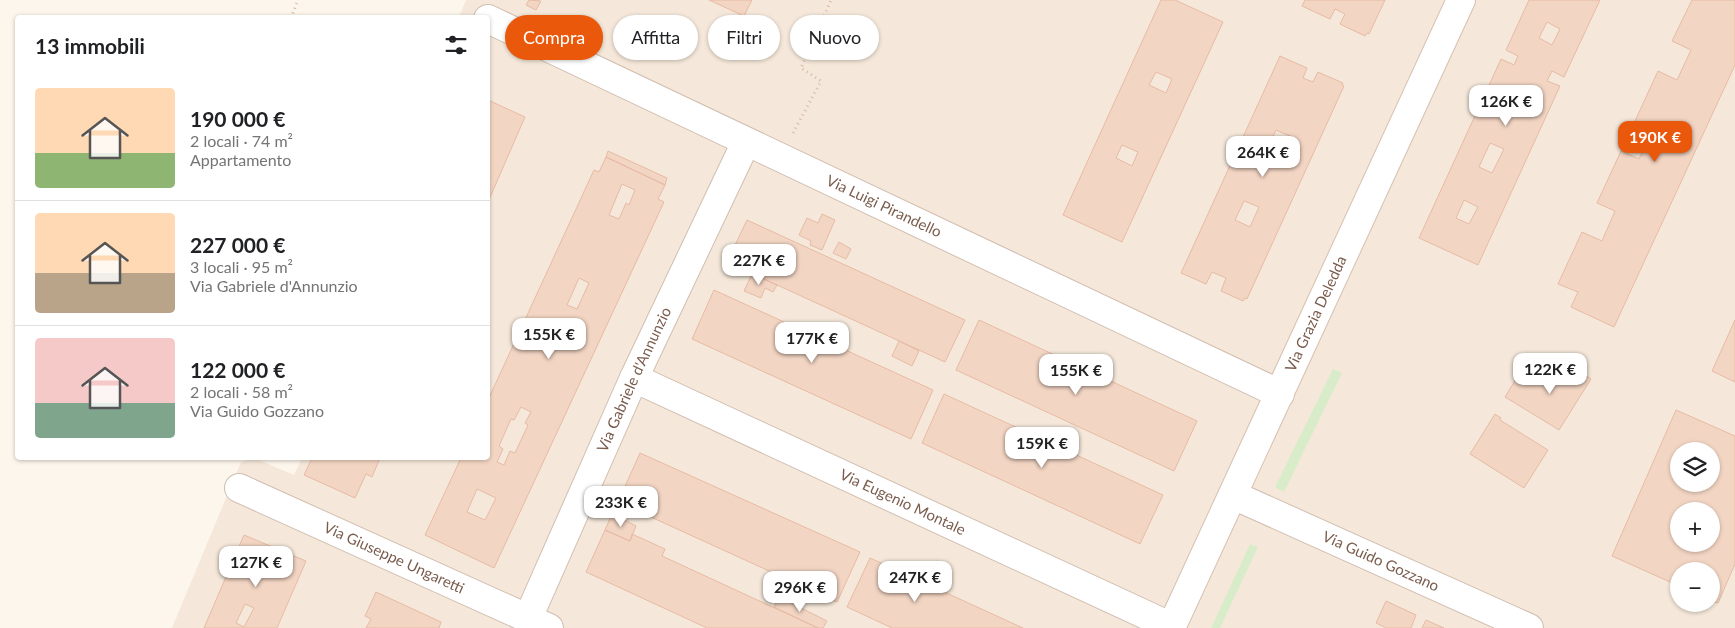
<!DOCTYPE html>
<html lang="it">
<head>
<meta charset="utf-8">
<style>
  body { margin:0; font-family:Lato,sans-serif; background:#f6f6f6; color:#202124; height:100vh; display:flex; flex-direction:column; font-size:19px; white-space:nowrap }
  * { box-sizing:border-box; margin:0 }
  p { font-size:16px; color:#757577 }
  .icon { flex:none; width:28px; height:28px; fill:none; stroke:currentColor; stroke-width:2; stroke-linecap:round; stroke-linejoin:round }
  .map { position:relative; flex:1; overflow:hidden }
  .panel { position:absolute; left:15px; top:15px; width:475px; height:445px; display:flex; flex-direction:column; background:#fff; border-radius:5px; box-shadow:0 1px 4px #0004 }
  .panel>* { flex:none }
  .top-card { position:absolute; left:505px; top:15px; width:475px; height:45px; display:flex; gap:10px }
  .fabs { position:absolute; left:1670px; top:442px; display:grid; gap:10px }
  .fabs a { display:grid; place-items:center; width:50px; height:50px; border-radius:50%; background:#fff; box-shadow:0 1px 4px #0004; font-size:25px }
  .price { position:absolute; translate:-50% -42px; padding:0 11px; border-radius:10px; background:#fff; color:#222; font-size:16px; line-height:32px; filter:drop-shadow(0 1px 2px #0008) }
  .price::after { content:''; position:absolute; left:50%; top:30px; width:15px; height:11px; margin-left:-8px; background:inherit; clip-path:polygon(0 0,100% 0,50% 100%) }
  .price.on { background:#ea580c; color:#fff }
  ul { padding:0; list-style:none }
  li { display:flex; align-items:center; gap:15px; height:125px; padding:0 20px }
  li+li { border-top:1px solid #e0e0e0 }
  li span { display:grid; place-items:center; flex:none; width:140px; height:100px; border-radius:5px; color:#555 }
  li>.icon { margin-inline-start:auto }
  span .icon { width:60px; height:60px; fill:#fffc; stroke-width:1 }
  li b { font-size:21px }
  h2 { display:flex; justify-content:space-between; align-items:center; height:60px; padding:0 20px; font-size:21px }
  .pill { padding:0 18px; border-radius:22px; background:#fff; box-shadow:0 1px 4px #0004; font-size:18px; line-height:45px }
  .pill.on { background:#ea580c; color:#fff }
  .map>svg:first-child { display:block }
  .residential { fill:#f5e8da; fill-rule:evenodd }
  .green { fill:#d8ecc9 }
  .building { fill:#f3d5c3; stroke:#e6bba3; fill-rule:evenodd }
  .lines { fill:none; stroke-linecap:round; stroke-linejoin:round }
  .street-casing { stroke:#d1beb0; stroke-width:30 }
  .secondary-casing { stroke:#d6c0b0; stroke-width:30 }
  .path { stroke:#d9b8a5; stroke-width:3; stroke-dasharray:1 4; stroke-linecap:butt }
  .street { stroke:#fff; stroke-width:28 }
  .secondary { stroke:#fff; stroke-width:28 }
  .labels { text-anchor:middle; stroke-width:4; stroke-linejoin:round; paint-order:stroke }
  .street-label { font-size:15px; fill:#7a5c4d; stroke:#fffaf3 }
</style>
</head>
<body>
<div class="map">
<svg width="1735" height="628" viewBox="0 0 1735 628">
  <rect width="100%" height="100%" fill="#fdf6ec"/>
  <path class="residential" d="M466,0H1735V628H172L241,462L254,458L294,475L302,458H488V18L459,17ZM1679,451H1711V484H1679ZM1679,511H1711V544H1679ZM1679,571H1711V604H1679Z"/>
  <path class="green" d="M1333,369L1342,373L1284,492L1275,487Z
    M1250,544L1258,547L1220,628H1211Z"/>
  <path class="building" d="M529,0L541,1L536,10L526,5Z
    M709,0H752L744,16Z
    M1161,0H1175L1223,22L1122,242L1063,215ZM1156,72L1172,79L1166,93L1149,85ZM1122,145L1138,152L1132,166L1116,158Z
    M1305,0H1385L1369,34L1367,33L1365,36L1340,24L1345,14L1335,9L1330,19L1302,6Z
    M1529,0H1600L1564,77L1552,71L1547,81L1560,86L1478,265L1419,238L1501,59L1514,65L1518,56L1506,50ZM1547,22L1560,29L1552,45L1539,38ZM1514,92L1527,98L1520,114L1506,108ZM1490,143L1504,149L1492,173L1479,167ZM1464,200L1478,207L1469,224L1456,218Z
    M1692,0H1735V65L1614,327L1571,307L1578,292L1558,284L1582,232L1602,241L1615,211L1597,203L1621,151L1639,159L1653,130L1635,121L1658,71L1677,80L1691,50L1672,41Z
    M1280,56L1307,68L1303,78L1313,82L1318,72L1343,83L1342,85L1344,86L1247,299L1245,298L1243,301L1221,291L1226,278L1212,272L1206,284L1181,273ZM1276,130L1292,137L1283,157L1267,150ZM1244,201L1259,207L1250,227L1235,220Z
    M488,100L525,117L488,202Z
    M608,151L667,178L665,185L606,157Z
    M606,157L665,185L658,199L664,202L494,568L425,535L461,458H488V400L594,170L599,172ZM622,184L635,190L629,205L626,203L619,219L609,215ZM579,278L589,283L577,309L567,305ZM521,407L531,412L525,423L528,425L515,453L510,451L504,465L497,462L503,449L499,446L511,419L514,420ZM477,489L496,498L485,520L467,512Z
    M822,214L835,220L822,250L810,245L811,241L799,235L807,218L818,223Z
    M747,220L965,320L945,362L727,262Z
    M839,242L851,249L846,259L833,253Z
    M752,274L777,285L773,292L765,288L761,298L744,291Z
    M714,290L933,390L911,439L692,339Z
    M979,320L1197,421L1174,471L956,370Z
    M1735,320V382L1712,371Z
    M899,341L919,351L912,366L892,356Z
    M1560,360L1591,379L1559,430L1505,397L1521,371L1551,389L1561,372L1555,368Z
    M944,394L1163,495L1140,544L922,443Z
    M1676,410L1735,436V564L1718,603L1711,601V571H1679V586L1612,556ZM1679,451H1711V484H1679ZM1679,511H1711V544H1679Z
    M1495,414L1501,418L1500,420L1548,450L1524,488L1470,454Z
    M640,453L860,552L837,602L618,502Z
    M312,458H380L372,477L366,474L355,498L304,475Z
    M612,514L636,526L630,541L605,530Z
    M605,530L630,541L632,534L665,549L662,556L818,628H707L586,572Z
    M244,535L306,561L277,628H204ZM245,604L254,608L244,627L236,623Z
    M870,558L1023,628H892L847,607Z
    M376,592L441,622L439,628H366L371,619L365,616Z
    M779,597L827,621L823,628H818L774,607Z
    M1386,601L1416,615L1411,628H1386L1376,623Z
    M1426,620L1444,628H1422Z"/>
  <g class="lines">
    <defs>
      <g id="street">
        <path id="s1" d="M488,19L1280,394"/>
        <path id="s2" d="M634,378L1172,627"/>
        <path id="s3" d="M239,488L549,628"/>
        <path id="s4" d="M1233,495L1529,628"/>
        <path id="s5" d="M528,618L634,378L746,142"/>
      </g>
      <g id="secondary">
        <path id="s6" d="M1171,628L1461,0"/>
      </g>
    </defs>
    <use href="#street" class="street-casing"/>
    <use href="#secondary" class="secondary-casing"/>
    <path class="path" d="M291,18L298,0
      M793,133L821,81L801,68L831,0"/>
    <use href="#street" class="street"/>
    <use href="#secondary" class="secondary"/>
  </g>
  <g class="labels">
    <g class="street-label">
      <text dy="5" stroke="none"><textPath href="#s1" startOffset="438">Via Luigi Pirandello</textPath></text>
      <text dy="5" stroke="none"><textPath href="#s6" startOffset="346">Via Grazia Deledda</textPath></text>
      <text dy="5" stroke="none"><textPath href="#s5" startOffset="261">Via Gabriele d'Annunzio</textPath></text>
      <text dy="5" stroke="none"><textPath href="#s2" startOffset="296">Via Eugenio Montale</textPath></text>
      <text dy="5" stroke="none"><textPath href="#s3" startOffset="170">Via Giuseppe Ungaretti</textPath></text>
      <text dy="5" stroke="none"><textPath href="#s4" startOffset="162">Via Guido Gozzano</textPath></text>
    </g>
  </g>
</svg>
<div class="fabs">
<a><svg class="icon" aria-label="layers" viewBox="0 0 24 24"><path d="M12 4l9 5-9 5-9-5zM3 14l9 5 9-5"/></svg></a>
<a>+</a>
<a>−</a>
</div>
<b class="price" style="left:1506px;top:127px">126K €</b>
<b class="price on" style="left:1655px;top:163px">190K €</b>
<b class="price" style="left:1263px;top:178px">264K €</b>
<b class="price" style="left:759px;top:286px">227K €</b>
<b class="price" style="left:549px;top:360px">155K €</b>
<b class="price" style="left:812px;top:364px">177K €</b>
<b class="price" style="left:1550px;top:395px">122K €</b>
<b class="price" style="left:1076px;top:396px">155K €</b>
<b class="price" style="left:1042px;top:469px">159K €</b>
<b class="price" style="left:621px;top:528px">233K €</b>
<b class="price" style="left:256px;top:588px">127K €</b>
<b class="price" style="left:915px;top:603px">247K €</b>
<b class="price" style="left:800px;top:613px">296K €</b>
<div class="top-card">
<a class="pill on">Compra</a>
<a class="pill">Affitta</a>
<a class="pill">Filtri</a>
<a class="pill">Nuovo</a>
</div>
<section class="panel">
<h2>13 immobili<svg class="icon" aria-label="filters" viewBox="0 0 24 24"><path d="M4 7h16M4 17h16"/><circle cx="9" cy="7" r="2"/><circle cx="15" cy="17" r="2"/></svg></h2>
<ul>
<li><span style="background:linear-gradient(#ffd9b3 65%,#8fb573 0)"><svg class="icon" aria-label="home" viewBox="0 0 24 24"><path d="M3 11l9-7 9 7M6 9v11h12V9"/></svg></span><div><b>190 000 €</b><p>2 locali · 74 m²</p><p>Appartamento</p></div></li>
<li><span style="background:linear-gradient(#ffd9b3 60%,#b9a48a 0)"><svg class="icon" aria-label="home" viewBox="0 0 24 24"><path d="M3 11l9-7 9 7M6 9v11h12V9"/></svg></span><div><b>227 000 €</b><p>3 locali · 95 m²</p><p>Via Gabriele d'Annunzio</p></div></li>
<li><span style="background:linear-gradient(#f6c9c9 65%,#7fa58c 0)"><svg class="icon" aria-label="home" viewBox="0 0 24 24"><path d="M3 11l9-7 9 7M6 9v11h12V9"/></svg></span><div><b>122 000 €</b><p>2 locali · 58 m²</p><p>Via Guido Gozzano</p></div></li>
</ul>
</section>
</div>
</body>
</html>
